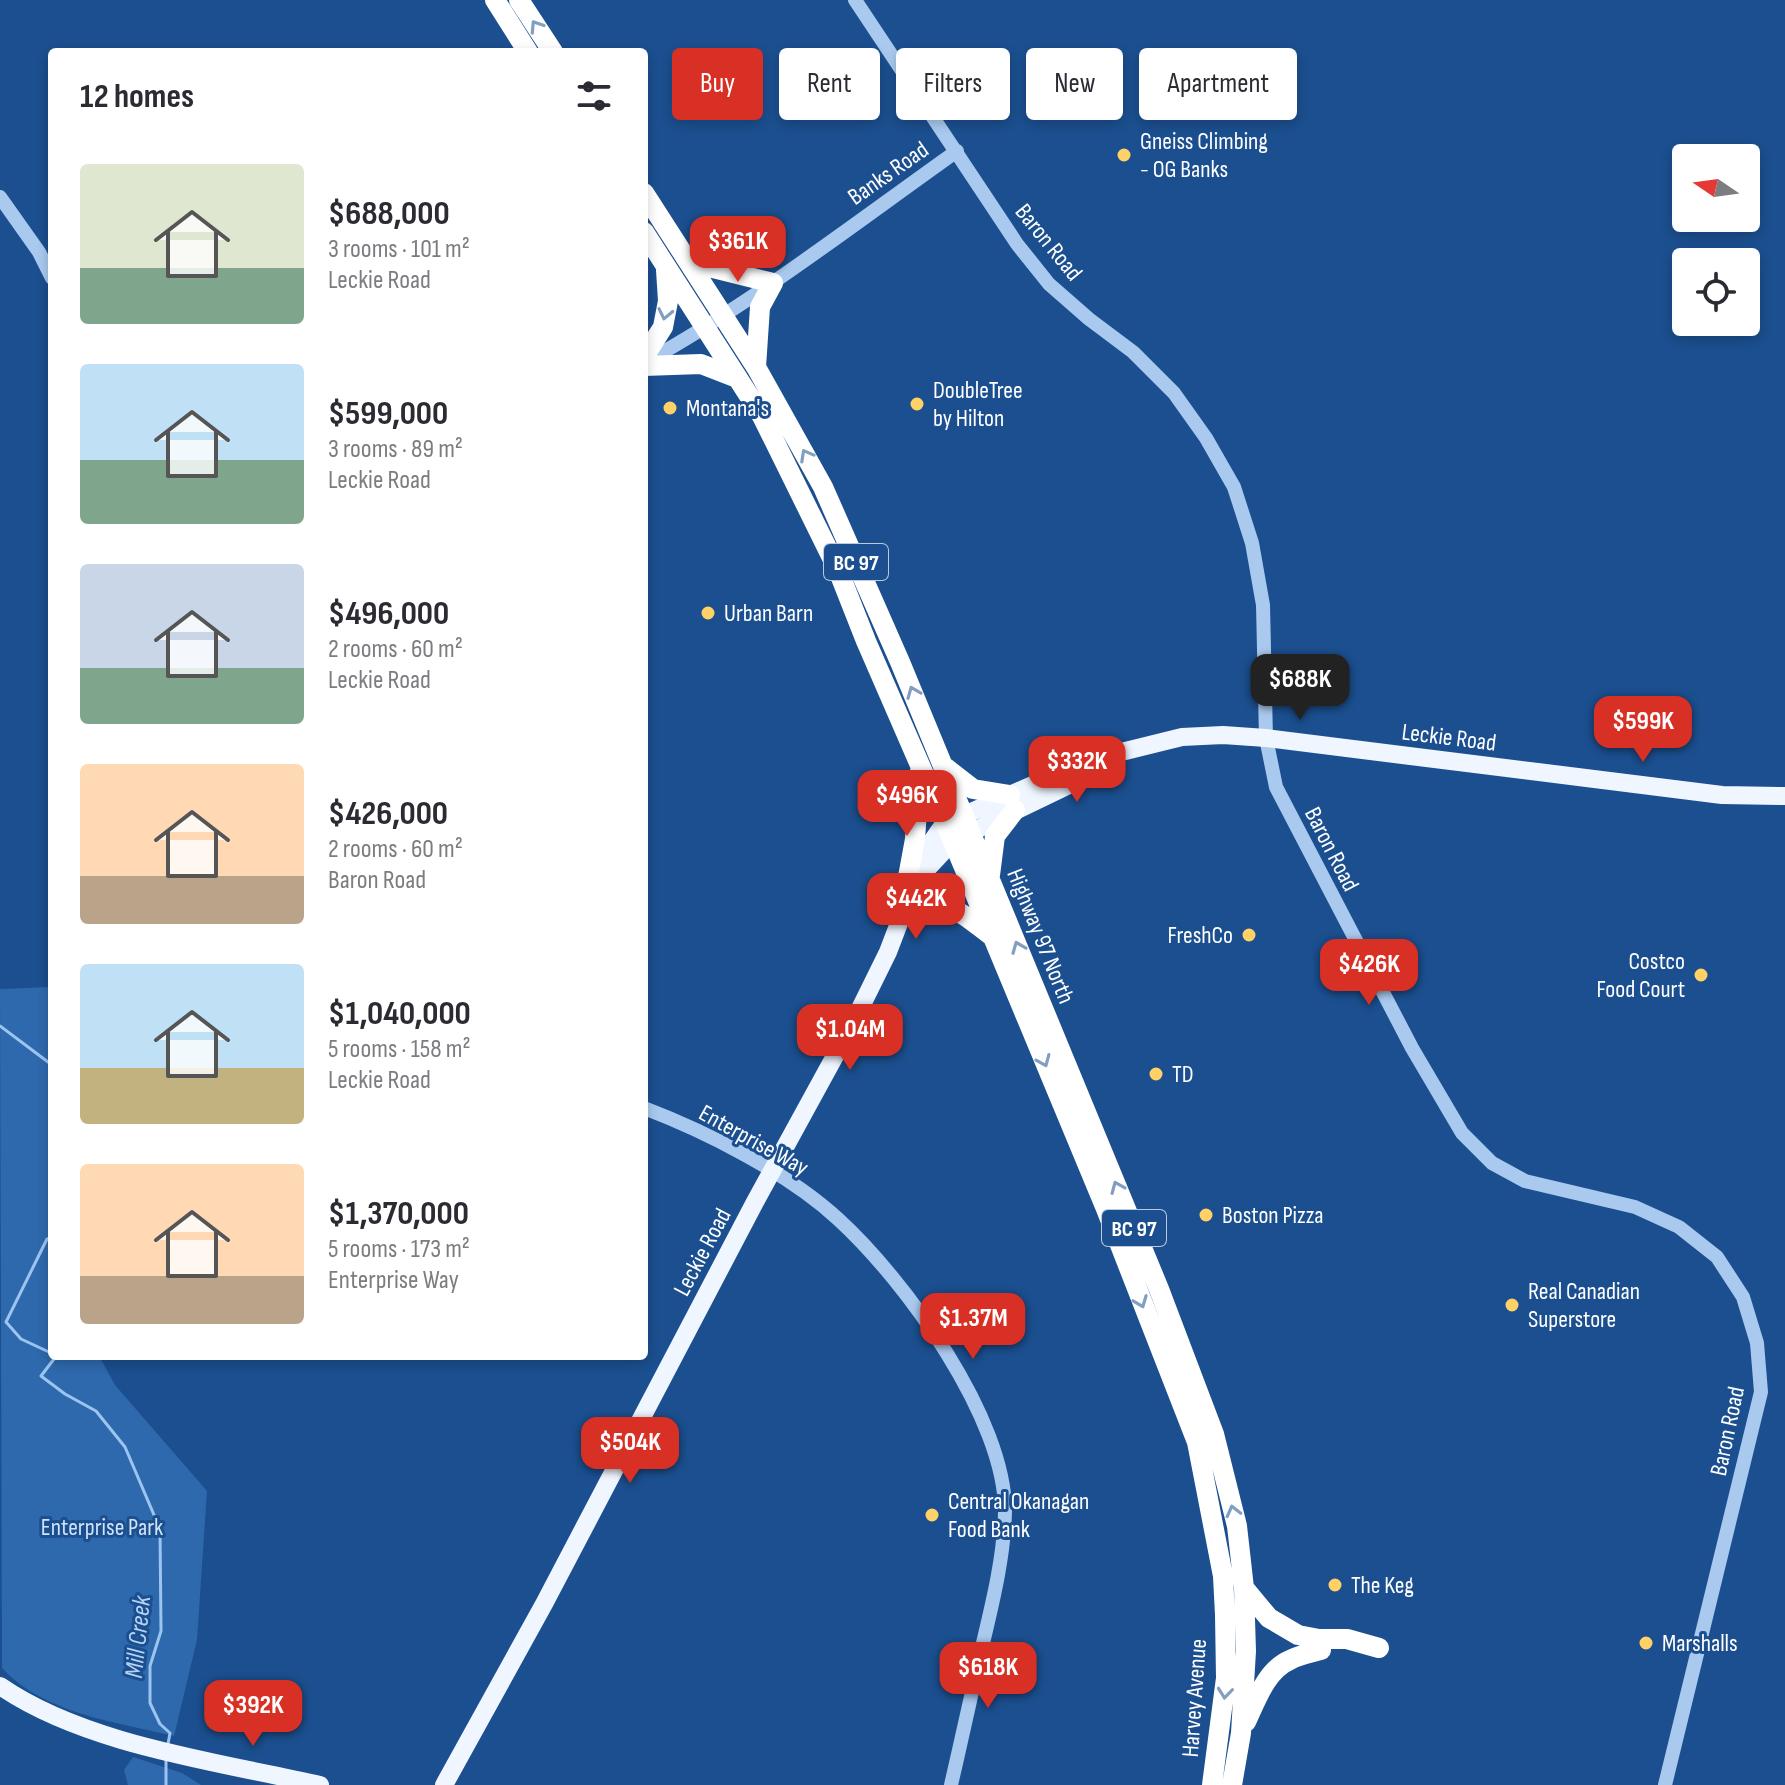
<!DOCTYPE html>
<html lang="en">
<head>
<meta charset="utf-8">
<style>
  body { margin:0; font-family:"Sofia Sans Condensed",sans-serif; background:#f2f2f3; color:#2b2b33; height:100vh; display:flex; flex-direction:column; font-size:30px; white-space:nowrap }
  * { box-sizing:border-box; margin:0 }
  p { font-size:26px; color:#7c7c81 }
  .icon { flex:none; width:44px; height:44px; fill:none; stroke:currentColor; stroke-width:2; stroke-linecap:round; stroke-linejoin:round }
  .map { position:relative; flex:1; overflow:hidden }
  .sheet { position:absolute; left:48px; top:48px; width:600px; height:1312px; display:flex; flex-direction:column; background:#fff; border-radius:8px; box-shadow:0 4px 12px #0003 }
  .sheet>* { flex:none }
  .banner { position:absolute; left:672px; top:48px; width:760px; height:72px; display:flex; gap:16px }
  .needle { width:52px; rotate:283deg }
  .controls { position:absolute; left:1672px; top:144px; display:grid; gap:16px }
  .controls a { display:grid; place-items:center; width:88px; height:88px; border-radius:8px; background:#fff; box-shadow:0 4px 12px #0003; font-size:40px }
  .price { position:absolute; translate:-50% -68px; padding:0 18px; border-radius:16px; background:#d93025; color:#fff; font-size:26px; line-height:52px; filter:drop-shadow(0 2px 4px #0008) }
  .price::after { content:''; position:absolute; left:50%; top:48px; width:24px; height:18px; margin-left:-12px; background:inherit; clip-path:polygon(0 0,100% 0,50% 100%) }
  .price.current { background:#222; color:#fff }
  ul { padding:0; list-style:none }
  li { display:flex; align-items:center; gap:24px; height:200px; padding:0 32px }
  li span { display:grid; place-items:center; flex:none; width:224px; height:160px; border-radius:8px; color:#555 }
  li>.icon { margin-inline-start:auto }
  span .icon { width:96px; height:96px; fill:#fffc; stroke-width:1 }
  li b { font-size:34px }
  h2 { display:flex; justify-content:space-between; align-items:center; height:96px; padding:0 32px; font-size:34px }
  .tag { padding:0 28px; border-radius:8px; background:#fff; box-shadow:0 4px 12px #0003; font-size:28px; line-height:72px }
  .tag.current { background:#d93025; color:#fff }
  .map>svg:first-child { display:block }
  .green { fill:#2e69ad }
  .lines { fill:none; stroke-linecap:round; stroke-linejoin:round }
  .stream { stroke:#9cc4f0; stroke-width:3 }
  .minor { stroke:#a9c9ee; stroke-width:14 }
  .major { stroke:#f0f6ff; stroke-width:18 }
  .highway { stroke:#fff; stroke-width:20 }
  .oneway { stroke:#829ec1 }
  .poi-dot { fill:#ffd166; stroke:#1b4f8f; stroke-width:3 }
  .labels { text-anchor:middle; stroke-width:6; stroke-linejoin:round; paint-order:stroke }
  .shield { fill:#1b4f8f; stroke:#bbcadd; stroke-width:2 }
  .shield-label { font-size:22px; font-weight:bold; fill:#fff }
  .poi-label { font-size:24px; fill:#fff; stroke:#1b4f8f; text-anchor:start }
  .street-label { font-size:24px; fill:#fff; stroke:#1b4f8f }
  .park-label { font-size:24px; fill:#cfe3fa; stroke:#1b4f8f }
  .water-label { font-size:26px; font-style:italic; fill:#b5d3f5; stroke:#1b4f8f }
</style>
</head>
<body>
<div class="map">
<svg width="1785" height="1785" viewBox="0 0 1785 1785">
  <rect width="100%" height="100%" fill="#1b4f8f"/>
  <path class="green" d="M52,987V1356H99L115,1385L207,1491L197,1640L174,1736C117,1722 44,1714 2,1668L0,989Z
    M133,1757L182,1773L201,1785H128L124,1770Z"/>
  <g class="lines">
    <path class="stream" d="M0,1026L52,1065
      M52,1238L47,1239L6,1322L21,1339L49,1352L54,1359L41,1376L65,1394L96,1411L125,1447L160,1529L161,1631L150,1666V1703L160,1724L170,1733L168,1744
      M166,1760V1785"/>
    <path class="minor" d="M855,0L1017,244L1049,284L1089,319L1133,352L1174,393L1206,438L1234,487L1252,543L1263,605L1266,738L1276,787L1412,1048L1462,1133L1492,1163L1525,1181L1635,1207L1679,1227L1717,1257L1743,1297L1757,1343L1761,1392L1665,1785
      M0,197L39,252L52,278
      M644,363C754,302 854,224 957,151
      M644,1108C707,1132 788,1173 838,1219C905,1280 1006,1419 1005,1512C1004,1556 993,1601 983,1643C972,1691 962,1738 951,1785"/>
    <path class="major" d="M910,873L944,824L1089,760L1182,737L1223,735L1266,738L1722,795L1785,796
      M0,1686C85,1745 219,1762 320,1785
      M444,1785L544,1604L755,1202L853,1023L888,952L909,897L924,872L953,841L1092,774L1108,756"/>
    <path class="highway" d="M495,0L528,52
      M519,0L553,52
      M644,193L756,367L823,487L900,662L1159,1289L1214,1434L1237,1526L1244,1588L1246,1651L1241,1733L1232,1785
      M644,232L762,416L838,570L866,641L953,841L1106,1209L1197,1442L1223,1576L1225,1615L1226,1678L1212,1785
      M689,262L773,283L760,307L756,367
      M644,357L663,327L668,301L666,270
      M644,366L701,364L737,378
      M946,768L973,789L1010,795
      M990,875L995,836L1015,810
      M908,877L915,839L920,771
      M903,913C942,891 962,914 993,937
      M1244,1588L1269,1618L1298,1635L1319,1639H1347L1379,1648
      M1246,1722C1256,1701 1266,1670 1290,1660C1299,1655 1311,1653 1321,1650"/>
  </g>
  <defs><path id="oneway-chevron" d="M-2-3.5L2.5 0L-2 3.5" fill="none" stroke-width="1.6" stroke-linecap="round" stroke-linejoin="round" transform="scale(2)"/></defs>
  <g class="oneway">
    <use href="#oneway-chevron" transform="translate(536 26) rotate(-123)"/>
    <use href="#oneway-chevron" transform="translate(665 314) rotate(102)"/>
    <use href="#oneway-chevron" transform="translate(806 455) rotate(-119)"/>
    <use href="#oneway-chevron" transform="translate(913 692) rotate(-112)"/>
    <use href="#oneway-chevron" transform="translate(1018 947) rotate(-112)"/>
    <use href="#oneway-chevron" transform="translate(1044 1061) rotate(67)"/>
    <use href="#oneway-chevron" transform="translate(1117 1187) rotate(-113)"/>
    <use href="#oneway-chevron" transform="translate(1141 1302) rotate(69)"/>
    <use href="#oneway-chevron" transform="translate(1233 1511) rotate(-104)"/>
    <use href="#oneway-chevron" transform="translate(1225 1693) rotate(96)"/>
  </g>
  <g class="poi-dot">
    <circle cx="1124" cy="155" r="8"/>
    <circle cx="917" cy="404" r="8"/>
    <circle cx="670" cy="408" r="8"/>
    <circle cx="708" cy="613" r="8"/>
    <circle cx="1249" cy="935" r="8"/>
    <circle cx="1701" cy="975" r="8"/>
    <circle cx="1156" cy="1074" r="8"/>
    <circle cx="1206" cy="1215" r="8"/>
    <circle cx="1512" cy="1305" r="8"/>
    <circle cx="932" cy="1515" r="8"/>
    <circle cx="1335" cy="1585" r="8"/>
    <circle cx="1646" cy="1643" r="8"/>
  </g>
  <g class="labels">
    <g class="shield">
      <rect x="824" y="544" width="64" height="36" rx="6"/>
      <rect x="1102" y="1210" width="64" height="36" rx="6"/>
    </g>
    <g class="shield-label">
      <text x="856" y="570">BC 97</text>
      <text x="1134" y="1236">BC 97</text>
    </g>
    <g class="poi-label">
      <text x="1140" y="149">Gneiss Climbing<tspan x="1140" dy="28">- OG Banks</tspan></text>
      <text x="933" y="398">DoubleTree<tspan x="933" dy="28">by Hilton</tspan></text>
      <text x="686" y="416">Montana's</text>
      <text x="724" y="621">Urban Barn</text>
      <text x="1233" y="943" text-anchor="end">FreshCo</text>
      <text x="1685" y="969" text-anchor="end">Costco<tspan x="1685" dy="28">Food Court</tspan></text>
      <text x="1172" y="1082">TD</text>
      <text x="1222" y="1223">Boston Pizza</text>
      <text x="1528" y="1299">Real Canadian<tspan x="1528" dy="28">Superstore</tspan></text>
      <text x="948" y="1509">Central Okanagan<tspan x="948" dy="28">Food Bank</tspan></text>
      <text x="1351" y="1593">The Keg</text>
      <text x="1662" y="1651">Marshalls</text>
    </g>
    <g class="street-label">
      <text transform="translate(888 173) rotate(-35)" y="8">Banks Road</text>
      <text transform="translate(1049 242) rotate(51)" y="8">Baron Road</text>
      <text transform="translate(1449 737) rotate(7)" y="8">Leckie Road</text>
      <text transform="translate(1332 849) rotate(63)" y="8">Baron Road</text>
      <text transform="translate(1041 936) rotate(68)" y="8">Highway 97 North</text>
      <text transform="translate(754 1140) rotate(29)" y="8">Enterprise Way</text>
      <text transform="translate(702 1252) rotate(-62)" y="8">Leckie Road</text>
      <text transform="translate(1727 1431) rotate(-78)" y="8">Baron Road</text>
      <text transform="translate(1194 1698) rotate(-86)" y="8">Harvey Avenue</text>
    </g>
    <g class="park-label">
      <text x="102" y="1535">Enterprise Park</text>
    </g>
    <g class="water-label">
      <text transform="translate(137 1637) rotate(-84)" y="9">Mill Creek</text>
    </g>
  </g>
</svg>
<div class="controls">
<a><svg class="needle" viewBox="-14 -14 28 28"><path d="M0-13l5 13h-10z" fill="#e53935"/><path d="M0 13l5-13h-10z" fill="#7c7c81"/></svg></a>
<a><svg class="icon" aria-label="locate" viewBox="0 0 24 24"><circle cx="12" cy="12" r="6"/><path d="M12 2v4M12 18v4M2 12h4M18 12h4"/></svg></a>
</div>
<b class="price" style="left:738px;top:284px">$361K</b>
<b class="price current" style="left:1300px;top:722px">$688K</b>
<b class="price" style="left:1643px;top:764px">$599K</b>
<b class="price" style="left:1077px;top:804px">$332K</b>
<b class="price" style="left:907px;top:838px">$496K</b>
<b class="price" style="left:916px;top:941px">$442K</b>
<b class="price" style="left:1369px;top:1007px">$426K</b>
<b class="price" style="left:850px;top:1072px">$1.04M</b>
<b class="price" style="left:973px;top:1361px">$1.37M</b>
<b class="price" style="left:630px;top:1485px">$504K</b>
<b class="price" style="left:988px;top:1710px">$618K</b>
<b class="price" style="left:253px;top:1748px">$392K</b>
<div class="banner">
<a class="tag current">Buy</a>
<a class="tag">Rent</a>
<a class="tag">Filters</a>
<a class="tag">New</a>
<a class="tag">Apartment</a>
</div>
<section class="sheet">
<h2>12 homes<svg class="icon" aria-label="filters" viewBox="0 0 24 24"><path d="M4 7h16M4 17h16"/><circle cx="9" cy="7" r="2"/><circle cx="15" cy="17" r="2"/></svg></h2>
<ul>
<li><span style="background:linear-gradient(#dfe7d0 65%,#7fa58c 0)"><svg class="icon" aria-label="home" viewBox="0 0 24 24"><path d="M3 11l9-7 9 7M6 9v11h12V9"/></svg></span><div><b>$688,000</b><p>3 rooms · 101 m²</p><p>Leckie Road</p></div></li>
<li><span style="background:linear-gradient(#bfe0f5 60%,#7fa58c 0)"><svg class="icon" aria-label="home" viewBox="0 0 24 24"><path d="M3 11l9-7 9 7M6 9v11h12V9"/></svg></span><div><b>$599,000</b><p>3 rooms · 89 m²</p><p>Leckie Road</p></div></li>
<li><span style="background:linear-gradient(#c9d6e8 65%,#7fa58c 0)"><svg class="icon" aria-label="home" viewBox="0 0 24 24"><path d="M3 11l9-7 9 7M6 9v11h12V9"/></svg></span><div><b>$496,000</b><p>2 rooms · 60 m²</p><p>Leckie Road</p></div></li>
<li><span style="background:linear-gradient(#ffd9b3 70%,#b9a48a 0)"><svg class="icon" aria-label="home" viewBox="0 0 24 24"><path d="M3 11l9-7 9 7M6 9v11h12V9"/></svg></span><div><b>$426,000</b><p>2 rooms · 60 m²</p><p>Baron Road</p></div></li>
<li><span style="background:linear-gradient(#bfe0f5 65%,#c2b280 0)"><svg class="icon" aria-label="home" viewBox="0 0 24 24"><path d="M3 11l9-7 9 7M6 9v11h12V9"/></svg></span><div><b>$1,040,000</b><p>5 rooms · 158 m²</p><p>Leckie Road</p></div></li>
<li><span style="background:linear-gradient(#ffd9b3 70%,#b9a48a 0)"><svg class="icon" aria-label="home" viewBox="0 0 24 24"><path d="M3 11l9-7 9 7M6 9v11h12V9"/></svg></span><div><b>$1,370,000</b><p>5 rooms · 173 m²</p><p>Enterprise Way</p></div></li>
</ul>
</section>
</div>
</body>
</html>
